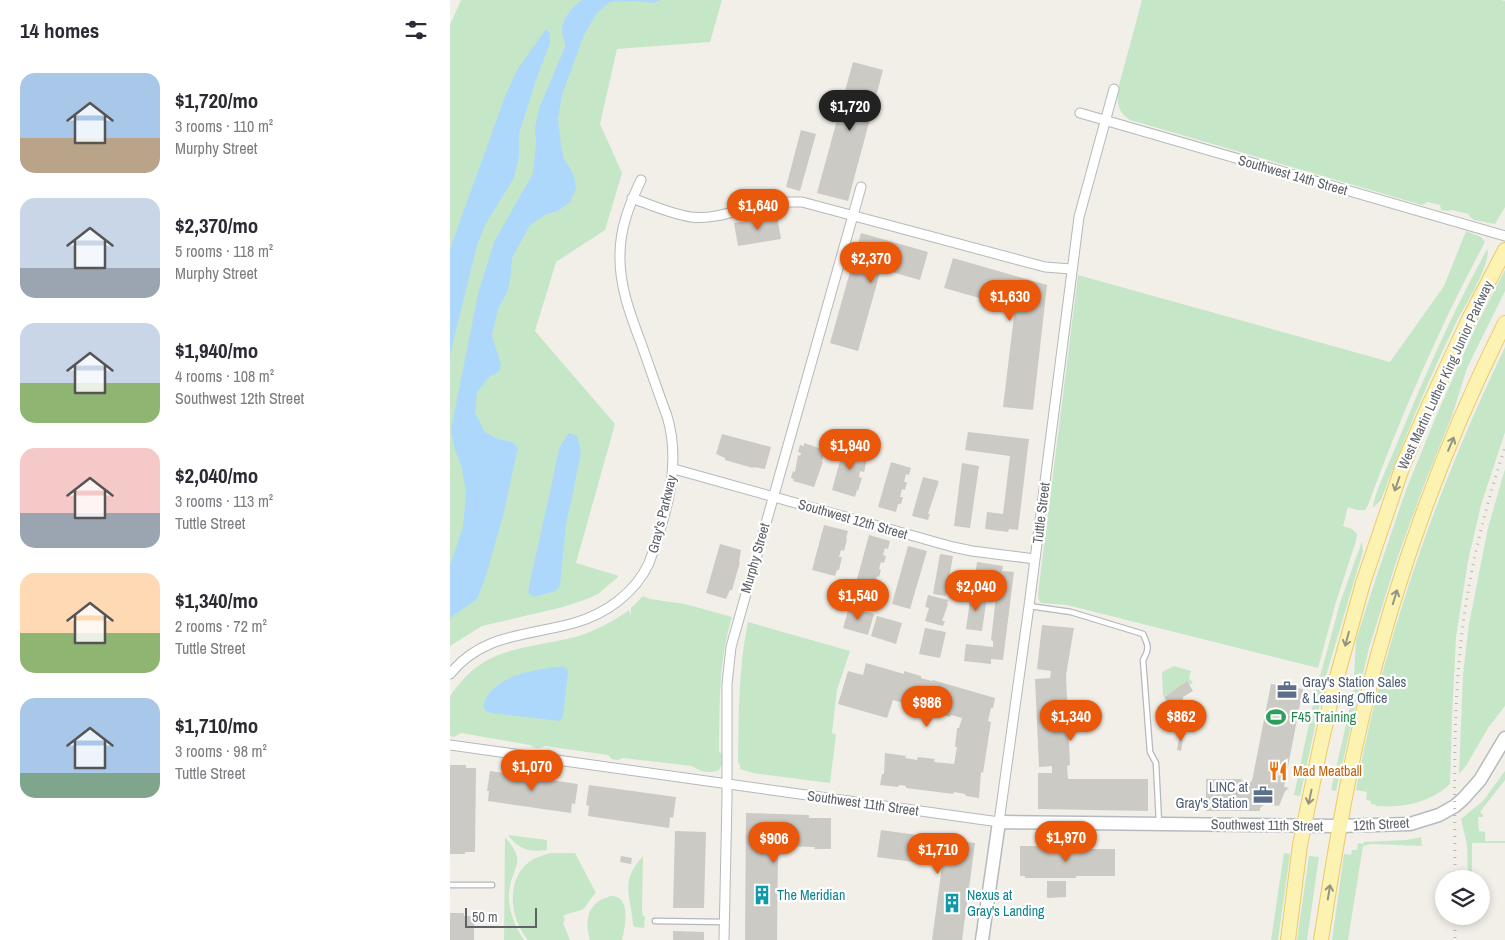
<!DOCTYPE html>
<html lang="en">
<head>
<meta charset="utf-8">
<style>
  body { margin:0; font-family:"Archivo Narrow",sans-serif; background:#f2f2f3; color:#2b2b33; height:100vh; display:flex; flex-direction:column; font-size:19px; white-space:nowrap }
  * { box-sizing:border-box; margin:0 }
  p { font-size:16px; color:#7c7c81 }
  .icon { flex:none; width:28px; height:28px; fill:none; stroke:currentColor; stroke-width:2; stroke-linecap:round; stroke-linejoin:round }
  .map { position:relative; flex:1; overflow:hidden }
  .drawer { display:flex; flex-direction:column; background:#fff; width:450px }
  .drawer>* { flex:none }
  .controls { position:absolute; left:985px; top:870px; display:grid; gap:10px }
  .controls a { display:grid; place-items:center; width:55px; height:55px; border-radius:50%; background:#fff; box-shadow:0 2px 8px #0003; font-size:25px }
  .scale { position:absolute; left:15px; bottom:12px; width:72px; box-sizing:border-box; padding-left:5px; border:2px solid #5f6368; border-top:0; font-size:14px; line-height:18px; white-space:nowrap; color:#5f6368; -webkit-text-stroke:4px #fff; paint-order:stroke }
  .price { position:absolute; translate:-50% -42px; padding:0 11px; border-radius:18px; background:#ea580c; color:#fff; font-size:16px; line-height:32px; filter:drop-shadow(0 1px 2px #0008) }
  .price::after { content:''; position:absolute; left:50%; top:30px; width:15px; height:11px; margin-left:-8px; background:inherit; clip-path:polygon(0 0,100% 0,50% 100%) }
  .price.selected { background:#222; color:#fff }
  ul { padding:0; list-style:none }
  li { display:flex; align-items:center; gap:15px; height:125px; padding:0 20px }
  li span { display:grid; place-items:center; flex:none; width:140px; height:100px; border-radius:15px; color:#555 }
  li>.icon { margin-inline-start:auto }
  span .icon { width:60px; height:60px; fill:#fffc; stroke-width:1 }
  li b { font-size:21px }
  h2 { display:flex; justify-content:space-between; align-items:center; height:60px; padding:0 20px; font-size:21px }
  main { display:flex; flex:1; min-height:0 }
  .map>svg:first-child { display:block }
  .green { fill:#c6e7c7 }
  .water { fill:#add8fc }
  .building { fill:#cccac5 }
  .lines { fill:none; stroke-linecap:round; stroke-linejoin:round }
  .lane-casing { stroke:#b5b8bc; stroke-width:7 }
  .street-casing { stroke:#b5b8bc; stroke-width:11 }
  .secondary-casing { stroke:#b6babf; stroke-width:15 }
  .primary-casing { stroke:#edca65; stroke-width:16 }
  .lane { stroke:#fff; stroke-width:4.5 }
  .street { stroke:#fff; stroke-width:9 }
  .secondary { stroke:#fff; stroke-width:12 }
  .primary { stroke:#fcf2b2; stroke-width:14 }
  .rail { stroke:#b6b7b8; stroke-width:3; stroke-dasharray:1 6; stroke-linecap:butt }
  .oneway { stroke:#969582 }
  .labels { text-anchor:middle; stroke-width:4.5; stroke-linejoin:round; paint-order:stroke }
  .street-label { font-size:14px; fill:#5f6368; stroke:#fff }
  .service-label { font-size:14px; fill:#4e5e75; stroke:#fff; text-anchor:start }
  .leisure-label { font-size:14px; fill:#27864d; stroke:#fff; text-anchor:start }
  .food-label { font-size:14px; fill:#c56008; stroke:#fff; text-anchor:start }
  .culture-label { font-size:14px; fill:#0d838f; stroke:#fff; text-anchor:start }
</style>
</head>
<body>
<main>
<section class="drawer">
<h2>14 homes<svg class="icon" aria-label="filters" viewBox="0 0 24 24"><path d="M4 7h16M4 17h16"/><circle cx="9" cy="7" r="2"/><circle cx="15" cy="17" r="2"/></svg></h2>
<ul>
<li><span style="background:linear-gradient(#a9c7e8 65%,#b9a48a 0)"><svg class="icon" aria-label="home" viewBox="0 0 24 24"><path d="M3 11l9-7 9 7M6 9v11h12V9"/></svg></span><div><b>$1,720/mo</b><p>3 rooms · 110 m²</p><p>Murphy Street</p></div></li>
<li><span style="background:linear-gradient(#c9d6e8 70%,#9aa5b1 0)"><svg class="icon" aria-label="home" viewBox="0 0 24 24"><path d="M3 11l9-7 9 7M6 9v11h12V9"/></svg></span><div><b>$2,370/mo</b><p>5 rooms · 118 m²</p><p>Murphy Street</p></div></li>
<li><span style="background:linear-gradient(#c9d6e8 60%,#8fb573 0)"><svg class="icon" aria-label="home" viewBox="0 0 24 24"><path d="M3 11l9-7 9 7M6 9v11h12V9"/></svg></span><div><b>$1,940/mo</b><p>4 rooms · 108 m²</p><p>Southwest 12th Street</p></div></li>
<li><span style="background:linear-gradient(#f6c9c9 65%,#9aa5b1 0)"><svg class="icon" aria-label="home" viewBox="0 0 24 24"><path d="M3 11l9-7 9 7M6 9v11h12V9"/></svg></span><div><b>$2,040/mo</b><p>3 rooms · 113 m²</p><p>Tuttle Street</p></div></li>
<li><span style="background:linear-gradient(#ffd9b3 60%,#8fb573 0)"><svg class="icon" aria-label="home" viewBox="0 0 24 24"><path d="M3 11l9-7 9 7M6 9v11h12V9"/></svg></span><div><b>$1,340/mo</b><p>2 rooms · 72 m²</p><p>Tuttle Street</p></div></li>
<li><span style="background:linear-gradient(#a9c7e8 75%,#7fa58c 0)"><svg class="icon" aria-label="home" viewBox="0 0 24 24"><path d="M3 11l9-7 9 7M6 9v11h12V9"/></svg></span><div><b>$1,710/mo</b><p>3 rooms · 98 m²</p><p>Tuttle Street</p></div></li>
</ul>
</section>
<div class="map">
<svg width="1055" height="940" viewBox="0 0 1055 940">
  <rect width="100%" height="100%" fill="#f1efe8"/>
  <path class="green" d="M11,0H272L260,42L167,49L150,124L172,173L155,230L106,262L85,331L165,424L126,563L169,576L148,594L137,599L113,607L32,626L0,646V25Z
    M692,0H1051L1055,1V207L1045,224L1024,220L1020,217L1019,214L1002,210L997,211L991,210L990,205L978,202L972,205L680,120C667,111 667,104 668,89Z
    M1016,231L1031,237L1035,242C990,326 951,415 918,505L915,510H907L898,507L893,526L902,529L907,534L906,541L886,602L868,668L617,605L591,603L589,600L588,594L628,275L940,362L994,286Z
    M1038,249C1039,269 1012,310 1003,329C976,385 953,442 931,500L923,508C923,497 939,463 944,451C971,384 1000,317 1035,253Z
    M1055,270V291L1017,368L1002,416L974,485L948,556L919,648L886,791L881,790L903,694L906,640L927,575L956,490L987,414L1026,326Z
    M1055,347V432L1031,505L1018,561L1006,637L1002,717L1000,784C980,803 953,808 926,806V805L921,804V801L916,800L917,792L906,790C934,637 988,487 1055,347Z
    M1055,469V706L1038,728L1016,766L1009,774L1013,674L1019,624L1038,528Z
    M912,541L913,551L876,676L850,796L844,795L865,695L890,603Z
    M193,596L200,599L235,604L282,617C268,664 270,703 269,751L273,756L272,764L269,770C259,774 251,772 242,766L173,758L168,760L162,759L158,755L95,746C89,749 85,749 80,745L11,733L4,737L0,736C0,726 0,707 0,698C1,693 7,687 11,682C41,645 86,648 129,636C147,630 164,621 179,610L181,615V608Z
    M298,622L400,651L387,690L382,733L386,735L380,783L303,773L290,769V765L288,762C289,714 288,670 298,622Z
    M724,666L741,671L739,678L743,683L739,685L736,682L713,697L712,672Z
    M1055,771V780L1030,812L1033,815V817H1028L1029,831L1035,832V841H1055V843H1022V879H1018L1017,845L1011,819L1033,801Z
    M58,835L97,840V850C79,852 69,850 58,835Z
    M55,837C78,863 62,866 59,892C58,910 64,925 74,940H54Z
    M971,837L972,846L921,844L913,846L898,940H882L894,854L901,855L902,850H907L908,843L913,844L914,842L957,840Z
    M101,853H125L146,893C140,898 137,906 133,909C129,912 119,912 113,916L115,919L113,923L120,940H78C60,919 55,881 79,862C86,857 93,855 101,853Z
    M834,853L840,854L828,940H821Z
    M193,856L192,911L193,916H195L194,928L185,927L183,925C181,894 169,883 193,856Z
    M859,856L869,857L857,940H847Z
    M161,896C182,896 175,927 172,940H140C134,919 138,902 161,896Z"/>
  <path class="water" d="M132,0H211L204,3L185,1L160,2L147,13L134,35L112,95L108,118L111,145L114,159L120,168L124,177L126,189L120,202L108,211L97,214L80,225L62,258L61,274L58,290L48,309L42,336L51,364L49,372L40,376L27,392L25,413L35,432L48,439L62,442L68,448L53,516L35,579L27,599L0,618V565L13,527L16,493L12,468L4,447L1,429L28,294L44,242L83,173L86,142L85,128L89,108L115,47C115,41 112,36 112,31C112,18 123,6 132,0Z
    M96,29L100,34V43L86,80L69,134V156L64,178L35,225L27,245L0,355V249L54,99L67,70Z
    M119,433L127,436L131,451L123,493L116,524L110,586L106,591L83,597L78,592L80,581L102,483L105,467L110,446Z
    M113,666L117,669L118,673L113,716L110,721L41,713L36,711L33,706C42,674 86,670 113,666Z"/>
  <path class="building" d="M403,62L433,70L398,201L367,193Z
    M351,130L366,134L350,191L336,187Z
    M327,216L331,239L288,246L284,223Z
    M411,233L478,252L470,280L431,269L408,351L380,343Z
    M503,258L597,285L583,410L553,407L565,308L494,288Z
    M518,432L579,439L568,530L559,529L558,532L535,529L537,512L553,514L560,456L515,450Z
    M272,434L321,447L315,469L303,467V468L275,460V458L266,454Z
    M354,443L375,450L372,462H373L364,487L343,481L344,479L341,478L343,471L345,472L348,455L350,456L351,453L348,452L350,445L354,446Z
    M394,446L417,452L416,459H417L414,472L410,471L409,477L412,478L408,491L407,490L405,497L382,490Z
    M441,462L461,468L459,475L456,474L454,482H457L455,490L452,489L450,497H453L451,504H448L446,512L428,507Z
    M512,463L529,466L520,528L504,526Z
    M473,477L489,481L478,514H480L478,520L462,516Z
    M374,525L398,531L396,538L397,539L394,551L391,550L389,557H392L389,570H387L385,576L362,570Z
    M419,535L440,541L438,549L435,548L433,555L436,556L434,563L431,562L429,569L431,570L429,577L427,576L425,584L427,585L425,592L423,591L421,599L403,594Z
    M270,544L291,550L289,562H290L282,590H280L276,599L256,593Z
    M458,546L477,551L460,609L442,604Z
    M490,554L503,556L496,596L483,594Z
    M527,562L553,566L552,571L564,572L553,660L541,659V664L514,661L516,644L543,647V641L541,640L547,588H550L551,582L525,578Z
    M521,593L537,596L532,631L516,629Z
    M478,595L498,600L497,603L498,604L492,621H495L493,626L475,621L479,608L475,607Z
    M399,607L424,614L418,635L393,628Z
    M427,616L452,623L446,644L421,636Z
    M592,625L624,628L616,675L620,765L617,766L618,779H698V811L588,809V773H602V766L589,767L585,679L600,678L601,671L587,669Z
    M475,628L496,632L490,658L469,654Z
    M416,663L454,674V671L471,676V678L482,681L483,680L545,698L543,708H541L538,721L541,722L533,773L531,772L529,798L516,796L515,794L504,792L503,794L456,788V786L449,785L448,787L430,785L432,774H434L435,753L456,756L455,758L467,760L468,757L485,759L484,762L504,764L507,747H505L507,728H509L512,718L501,715L500,717L482,712L483,709L463,704V706L443,700L437,718L388,704L398,671L413,675Z
    M737,681L743,691L733,697V700L730,701L729,700L720,706L714,697Z
    M821,684L853,689L834,787L839,788L835,791L829,806L815,804L810,808V811H756V779H791L796,785L802,781Z
    M730,733H734L731,751L727,750Z
    M0,765H16V768H26L25,852H15V854H0Z
    M40,771L128,784L125,804L122,803L121,813L38,801L39,791H37Z
    M139,785L226,797L223,818L220,817L219,828L138,816L139,806L136,805Z
    M296,813L359,815V818H381V849H364L365,847L328,846L327,940H295Z
    M431,830L525,843L512,940H482L492,866L427,857Z
    M225,831L256,832L254,908H223Z
    M570,846H592V849H665V876H626V878H575V876H570Z
    M171,856L182,858L181,864L170,862Z
    M597,881H616V897L597,898Z
    M0,913H14V916H24V940H0Z
    M223,931L254,932V940H223Z"/>
  <g class="lines">
    <defs>
      <path id="lane" d="M579,606L621,612L693,634C698,645 700,648 693,660L700,752L706,763L709,823
        M0,885H42
        M205,921L275,922"/>
      <path id="street" d="M630,113L1055,236
        M182,198C201,205 221,214 241,217C266,220 289,209 313,204C326,201 339,202 352,202L595,267L621,269
        M224,469L503,547L522,551L585,559
        M0,674C33,633 78,636 124,623C156,614 185,593 199,563C216,516 232,465 217,416C208,392 200,368 191,343C180,314 169,285 170,254C170,228 180,203 191,180
        M0,745L549,822L579,606L629,217L664,89
        M274,940L277,799V684L281,647L411,187"/>
      <path id="secondary" d="M532,940L549,822L889,826L960,824L989,815L1005,806L1013,799L1030,780L1055,738"/>
      <path id="primary" d="M838,940L850,845L869,753L882,695L913,583L953,465L979,405L1019,319L1055,250
        M871,940C883,864 895,788 913,713C945,579 993,447 1055,323"/>
    </defs>
    <use href="#lane" class="lane-casing"/>
    <use href="#street" class="street-casing"/>
    <use href="#secondary" class="secondary-casing"/>
    <use href="#primary" class="primary-casing"/>
    <use href="#lane" class="lane"/>
    <use href="#street" class="street"/>
    <use href="#secondary" class="secondary"/>
    <use href="#primary" class="primary"/>
    <path class="rail" d="M1005,879C1005,791 1002,704 1014,617C1022,559 1037,502 1055,447
      M1005,916V940"/>
  </g>
  <defs><path id="oneway-shaft" d="M-6 0H5M1.5-3L5.5 0L1.5 3" fill="none" stroke-width="1.6" stroke-linecap="round" stroke-linejoin="round" transform="scale(1.25)"/></defs>
  <g class="oneway">
    <use href="#oneway-shaft" transform="translate(1001 444) rotate(-67)"/>
    <use href="#oneway-shaft" transform="translate(947 484) rotate(109)"/>
    <use href="#oneway-shaft" transform="translate(945 597) rotate(-73)"/>
    <use href="#oneway-shaft" transform="translate(897 639) rotate(105)"/>
    <use href="#oneway-shaft" transform="translate(860 797) rotate(102)"/>
    <use href="#oneway-shaft" transform="translate(879 892) rotate(-81)"/>
  </g>
  <defs>
    <symbol id="office-bare" viewBox="-9 -9 18 18"><path d="M-6-3h4V-5.5h4V-3h4V5H-6ZM-1-4.5V-3h2v-1.5ZM-6 0V1H6V0Z" fill="#5c6f8a" stroke="#fff" stroke-width="2.5" paint-order="stroke"/></symbol>
    <symbol id="stadium-bare" viewBox="-9 -9 18 18"><path d="M0-5a6.5 5 0 1 0 0 10a6.5 5 0 1 0 0-10ZM-3.5-1.8h7v3.6h-7Z" fill="#2e9e5b" stroke="#fff" stroke-width="2.5" paint-order="stroke"/></symbol>
    <symbol id="restaurant-bare" viewBox="-9 -9 18 18"><path d="M-5-6h1v4h1v-4h1v4h1v-4h1v5L-1.5 .5V6h-2V.5L-5-1ZM5-6V6H3V1.5H1.5Q1.5-4 5-6Z" fill="#e8710a" stroke="#fff" stroke-width="2.5" paint-order="stroke"/></symbol>
    <symbol id="building-bare" viewBox="-9 -9 18 18"><path d="M-4-6H4V6H1V3H-1V6H-4ZM-2.5-4.3h1.7v1.8h-1.7ZM.8-4.3h1.7v1.8H.8ZM-2.5-1h1.7V.8h-1.7ZM.8-1h1.7V.8H.8Z" fill="#0f9aa8" stroke="#fff" stroke-width="2.5" paint-order="stroke"/></symbol>
  </defs>
  <g fill-rule="evenodd">
    <use href="#office-bare" x="823" y="676" width="28" height="28"/>
    <use href="#stadium-bare" x="812" y="703" width="28" height="28"/>
    <use href="#restaurant-bare" x="814" y="757" width="28" height="28"/>
    <use href="#office-bare" x="799" y="781" width="28" height="28"/>
    <use href="#building-bare" x="298" y="881" width="28" height="28"/>
    <use href="#building-bare" x="488" y="889" width="28" height="28"/>
  </g>
  <g class="labels">
    <g class="street-label">
      <text transform="translate(843 175) rotate(16)" y="5">Southwest 14th Street</text>
      <text transform="translate(995 375) rotate(-65)" y="5">West Martin Luther King Junior Parkway</text>
      <text transform="translate(591 513) rotate(-83)" y="5">Tuttle Street</text>
      <text transform="translate(212 514) rotate(-76)" y="5">Gray's Parkway</text>
      <text transform="translate(403 519) rotate(16)" y="5">Southwest 12th Street</text>
      <text transform="translate(305 558) rotate(-74)" y="5">Murphy Street</text>
      <text transform="translate(413 803) rotate(8)" y="5">Southwest 11th Street</text>
      <text transform="translate(931 824) rotate(-3)" y="5">12th Street</text>
      <text transform="translate(817 825) rotate(1)" y="5">Southwest 11th Street</text>
    </g>
    <g class="service-label">
      <text x="852" y="687">Gray's Station Sales<tspan x="852" dy="16">&amp; Leasing Office</tspan></text>
      <text x="798" y="792" text-anchor="end">LINC at<tspan x="798" dy="16">Gray's Station</tspan></text>
    </g>
    <g class="leisure-label">
      <text x="841" y="722">F45 Training</text>
    </g>
    <g class="food-label">
      <text x="843" y="776">Mad Meatball</text>
    </g>
    <g class="culture-label">
      <text x="327" y="900">The Meridian</text>
      <text x="517" y="900">Nexus at<tspan x="517" dy="16">Gray's Landing</tspan></text>
    </g>
  </g>
</svg>
<div class="controls">
<a><svg class="icon" aria-label="layers" viewBox="0 0 24 24"><path d="M12 4l9 5-9 5-9-5zM3 14l9 5 9-5"/></svg></a>
</div>
<div class="scale">50 m</div>
<b class="price selected" style="left:400px;top:132px">$1,720</b>
<b class="price" style="left:308px;top:231px">$1,640</b>
<b class="price" style="left:421px;top:284px">$2,370</b>
<b class="price" style="left:560px;top:322px">$1,630</b>
<b class="price" style="left:400px;top:471px">$1,940</b>
<b class="price" style="left:526px;top:612px">$2,040</b>
<b class="price" style="left:408px;top:621px">$1,540</b>
<b class="price" style="left:477px;top:728px">$986</b>
<b class="price" style="left:621px;top:742px">$1,340</b>
<b class="price" style="left:731px;top:742px">$862</b>
<b class="price" style="left:82px;top:792px">$1,070</b>
<b class="price" style="left:616px;top:863px">$1,970</b>
<b class="price" style="left:324px;top:864px">$906</b>
<b class="price" style="left:488px;top:875px">$1,710</b>
</div>
</main>
</body>
</html>
